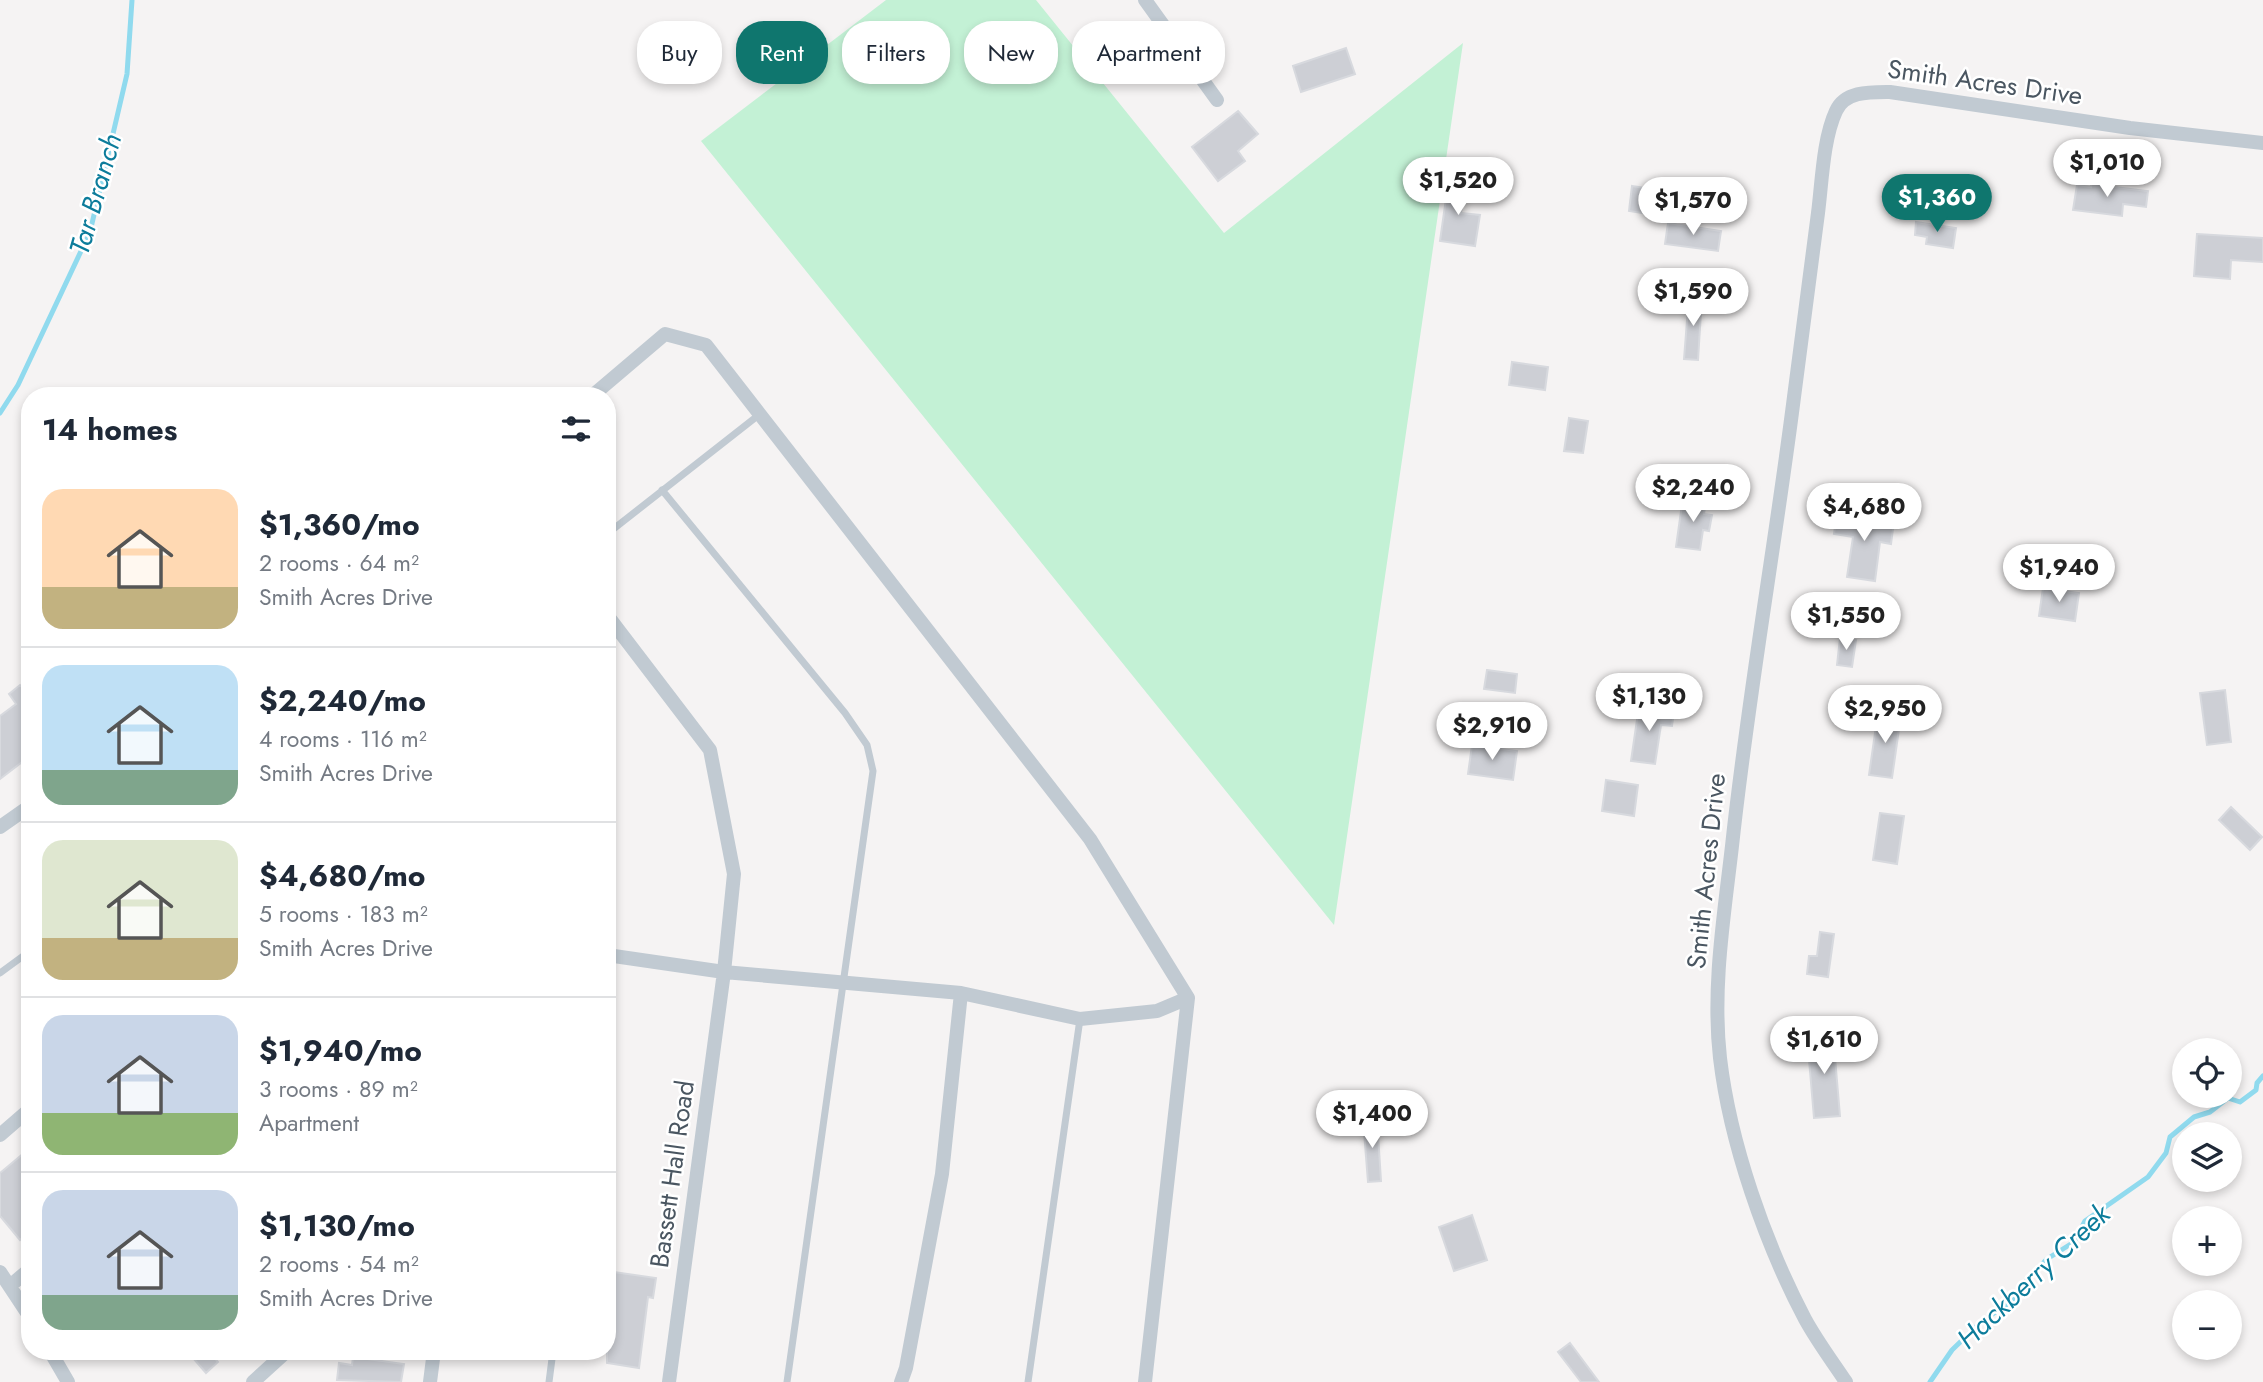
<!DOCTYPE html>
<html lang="en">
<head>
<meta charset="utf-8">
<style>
  body { margin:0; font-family:Jost,sans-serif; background:#f6f6f7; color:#1f2937; height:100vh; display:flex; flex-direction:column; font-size:26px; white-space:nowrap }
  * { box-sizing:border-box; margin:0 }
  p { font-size:23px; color:#747a83 }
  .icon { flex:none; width:38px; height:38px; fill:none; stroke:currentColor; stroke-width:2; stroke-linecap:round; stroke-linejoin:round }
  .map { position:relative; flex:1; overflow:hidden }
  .panel { position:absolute; left:21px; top:387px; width:595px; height:973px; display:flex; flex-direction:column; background:#fff; border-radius:28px; box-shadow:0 4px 10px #0003 }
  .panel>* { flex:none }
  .top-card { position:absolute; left:637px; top:21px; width:665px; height:63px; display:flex; gap:14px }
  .controls { position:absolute; left:2172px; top:1038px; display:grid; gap:14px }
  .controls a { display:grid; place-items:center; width:70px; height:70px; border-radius:50%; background:#fff; box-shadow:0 4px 10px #0003; font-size:35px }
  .price { position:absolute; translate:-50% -60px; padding:0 16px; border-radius:24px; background:#fff; color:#222; font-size:23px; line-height:46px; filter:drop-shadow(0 2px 4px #0008) }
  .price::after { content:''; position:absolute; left:50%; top:42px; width:21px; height:16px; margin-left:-10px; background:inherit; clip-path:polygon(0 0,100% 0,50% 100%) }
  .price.selected { background:#0f766e; color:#fff }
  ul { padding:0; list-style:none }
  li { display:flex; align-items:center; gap:21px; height:175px; padding:0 21px }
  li+li { border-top:2px solid #e0e1e3 }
  li span { display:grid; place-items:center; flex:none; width:196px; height:140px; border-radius:21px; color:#555 }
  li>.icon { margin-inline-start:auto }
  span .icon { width:84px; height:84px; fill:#fffc; stroke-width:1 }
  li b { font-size:30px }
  h2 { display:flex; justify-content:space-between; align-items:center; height:84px; padding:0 21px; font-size:30px }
  .tag { padding:0 24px; border-radius:28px; background:#fff; box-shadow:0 4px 10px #0003; font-size:24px; line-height:63px }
  .tag.selected { background:#0f766e; color:#fff }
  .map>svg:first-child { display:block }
  .green { fill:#c3f1d5 }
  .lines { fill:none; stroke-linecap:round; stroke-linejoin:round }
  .stream { stroke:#90daee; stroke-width:5 }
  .building { fill:#cdcfd5; stroke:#d7d9de; stroke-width:2 }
  .lane { stroke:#c1cad2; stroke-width:7 }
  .street { stroke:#c1cad2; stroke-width:14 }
  .labels { text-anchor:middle; stroke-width:5; stroke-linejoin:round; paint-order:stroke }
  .street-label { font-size:26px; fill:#4a5661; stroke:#fff }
  .water-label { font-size:28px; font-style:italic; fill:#0c7c9b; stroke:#fff }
</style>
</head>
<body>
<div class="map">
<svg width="2263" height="1382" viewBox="0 0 2263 1382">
  <rect width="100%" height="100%" fill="#f5f3f3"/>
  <path class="green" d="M886,0H1036L1224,233L1463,43L1334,925L701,141Z"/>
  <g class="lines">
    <path class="stream" d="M0,413L18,385L90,232L127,74L132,0
      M1930,1382L1952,1350L1981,1322L2019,1296L2022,1286L2047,1259L2074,1242L2085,1221L2148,1177L2166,1153L2170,1137L2194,1117L2210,1112L2228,1098L2240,1102L2256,1090L2257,1083L2263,1076"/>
  </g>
  <path class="building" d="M1346,48L1355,74L1301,92L1293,66Z
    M1238,111L1258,134L1238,151L1245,161L1218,181L1192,147Z
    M1449,177L1466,179L1461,213L1480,215L1475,246L1440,241Z
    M2092,179L2107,182L2106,186L2148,191L2146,207L2123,204L2122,216L2073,210L2077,185L2091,187Z
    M1632,186L1659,190L1655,215L1629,211Z
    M1916,222L1956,228L1953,248L1926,244L1927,237L1915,235Z
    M1668,223L1721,231L1718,251L1665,244Z
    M2197,234L2263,238V262L2231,260L2230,279L2194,276Z
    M1689,295L1702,296L1698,360L1684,359Z
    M1512,362L1548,367L1545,390L1509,385Z
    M1569,418L1588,421L1583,453L1564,451Z
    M1683,497L1706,500L1704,514L1712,515L1709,531L1703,530L1700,550L1676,547Z
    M1837,513L1894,521L1891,544L1880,542L1875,581L1847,577L1853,537L1834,534Z
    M2043,588L2079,593L2075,621L2039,616Z
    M1840,638L1856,640L1852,667L1837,665Z
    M1487,670L1517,674L1515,693L1484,689Z
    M30,683V756L0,779V716L16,704L9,694L20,685L23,688Z
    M2225,690L2231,742L2207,745L2200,693Z
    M1639,706L1674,711L1672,726L1661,725L1655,764L1631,761Z
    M1878,712L1901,715L1892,778L1869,775Z
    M1472,745L1517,751L1513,780L1468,774Z
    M1606,780L1638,785L1634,816L1602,811Z
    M2231,807L2262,837L2250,850L2219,820Z
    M1880,813L1904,816L1897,864L1873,860Z
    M1820,932L1834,934L1828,977L1807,974L1809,956H1817Z
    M1833,1034L1840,1116L1814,1118L1807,1036Z
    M1377,1118L1381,1181L1368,1182L1363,1119Z
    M30,1148V1232L20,1240L0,1216V1173Z
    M1472,1215L1487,1260L1454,1271L1439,1227Z
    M607,1271L656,1278L653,1298L648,1297L639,1368L607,1363Z
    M1570,1343L1599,1382H1581L1558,1352Z
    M187,1351H209L218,1362L206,1373Z
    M353,1357L404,1364L401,1382L337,1380L339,1363L352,1365Z"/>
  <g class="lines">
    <path class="lane" d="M662,490L845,713L867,745L873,771L787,1382
      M607,534L760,414
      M607,971L609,956
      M0,973L30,951
      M549,1382L553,1351
      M1028,1382L1080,1019"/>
    <path class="street" d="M1145,0L1217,100
      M592,396L665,334L706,345L1090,839L1188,998L1145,1382
      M607,615L710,750L734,874L724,972L669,1382
      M0,827L30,806
      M607,955L724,972L961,993L1080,1019L1157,1011L1188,998
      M0,1135L30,1109
      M0,1272L30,1317
      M11,1285L30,1269
      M50,1351L68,1382
      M253,1382L287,1351
      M430,1382L434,1351
      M901,1382L906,1368L942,1174L961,993
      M1846,1382C1832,1361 1817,1341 1805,1319C1765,1243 1730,1143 1720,1058C1712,988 1724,916 1732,846C1748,696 1775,547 1794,397C1802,335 1810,274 1818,213C1822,182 1823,139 1836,111C1845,91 1870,92 1890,92L2130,128L2263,143"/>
  </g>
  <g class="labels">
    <g class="street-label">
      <text transform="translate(1985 82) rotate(8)" y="9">Smith Acres Drive</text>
      <text transform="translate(1706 871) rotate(-84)" y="9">Smith Acres Drive</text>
      <text transform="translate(672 1174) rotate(-82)" y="9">Bassett Hall Road</text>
    </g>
    <g class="water-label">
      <text transform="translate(95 194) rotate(-74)" y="10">Tar Branch</text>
      <text transform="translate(2033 1276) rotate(-43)" y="10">Hackberry Creek</text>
    </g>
  </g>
</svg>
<div class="controls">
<a><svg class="icon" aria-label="locate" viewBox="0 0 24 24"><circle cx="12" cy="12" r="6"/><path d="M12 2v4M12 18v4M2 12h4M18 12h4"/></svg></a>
<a><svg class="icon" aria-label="layers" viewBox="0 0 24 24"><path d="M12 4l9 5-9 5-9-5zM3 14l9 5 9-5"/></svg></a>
<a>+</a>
<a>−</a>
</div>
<b class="price" style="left:2107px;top:199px">$1,010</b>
<b class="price" style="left:1458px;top:217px">$1,520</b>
<b class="price selected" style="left:1937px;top:234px">$1,360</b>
<b class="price" style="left:1693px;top:237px">$1,570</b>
<b class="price" style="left:1693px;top:328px">$1,590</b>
<b class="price" style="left:1693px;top:524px">$2,240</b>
<b class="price" style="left:1864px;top:543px">$4,680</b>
<b class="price" style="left:2059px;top:604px">$1,940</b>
<b class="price" style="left:1846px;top:652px">$1,550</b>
<b class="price" style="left:1649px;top:733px">$1,130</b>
<b class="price" style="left:1885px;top:745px">$2,950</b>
<b class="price" style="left:1492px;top:762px">$2,910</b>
<b class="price" style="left:1824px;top:1076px">$1,610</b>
<b class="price" style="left:1372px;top:1150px">$1,400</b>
<div class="top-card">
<a class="tag">Buy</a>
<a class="tag selected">Rent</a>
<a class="tag">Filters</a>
<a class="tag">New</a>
<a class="tag">Apartment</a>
</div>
<section class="panel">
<h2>14 homes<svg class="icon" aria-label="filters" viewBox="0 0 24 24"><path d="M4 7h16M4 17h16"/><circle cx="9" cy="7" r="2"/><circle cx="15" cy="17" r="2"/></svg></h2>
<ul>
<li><span style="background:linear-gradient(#ffd9b3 70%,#c2b280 0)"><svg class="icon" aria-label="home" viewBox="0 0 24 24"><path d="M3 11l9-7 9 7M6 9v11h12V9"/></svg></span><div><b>$1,360/mo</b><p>2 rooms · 64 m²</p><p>Smith Acres Drive</p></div></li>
<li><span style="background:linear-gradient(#bfe0f5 75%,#7fa58c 0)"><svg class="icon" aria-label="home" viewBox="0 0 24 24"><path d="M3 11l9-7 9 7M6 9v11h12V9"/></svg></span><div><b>$2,240/mo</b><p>4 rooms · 116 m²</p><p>Smith Acres Drive</p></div></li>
<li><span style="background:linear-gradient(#dfe7d0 70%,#c2b280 0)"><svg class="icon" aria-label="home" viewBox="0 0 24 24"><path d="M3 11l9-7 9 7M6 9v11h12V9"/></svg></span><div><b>$4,680/mo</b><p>5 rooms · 183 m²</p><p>Smith Acres Drive</p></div></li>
<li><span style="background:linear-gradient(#c9d6e8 70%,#8fb573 0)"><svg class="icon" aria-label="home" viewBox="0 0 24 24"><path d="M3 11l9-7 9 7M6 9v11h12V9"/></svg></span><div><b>$1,940/mo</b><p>3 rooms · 89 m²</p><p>Apartment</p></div></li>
<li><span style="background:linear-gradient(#c9d6e8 75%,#7fa58c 0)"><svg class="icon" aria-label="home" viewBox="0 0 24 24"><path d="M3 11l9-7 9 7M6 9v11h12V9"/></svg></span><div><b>$1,130/mo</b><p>2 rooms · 54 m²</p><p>Smith Acres Drive</p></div></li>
</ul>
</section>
</div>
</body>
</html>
